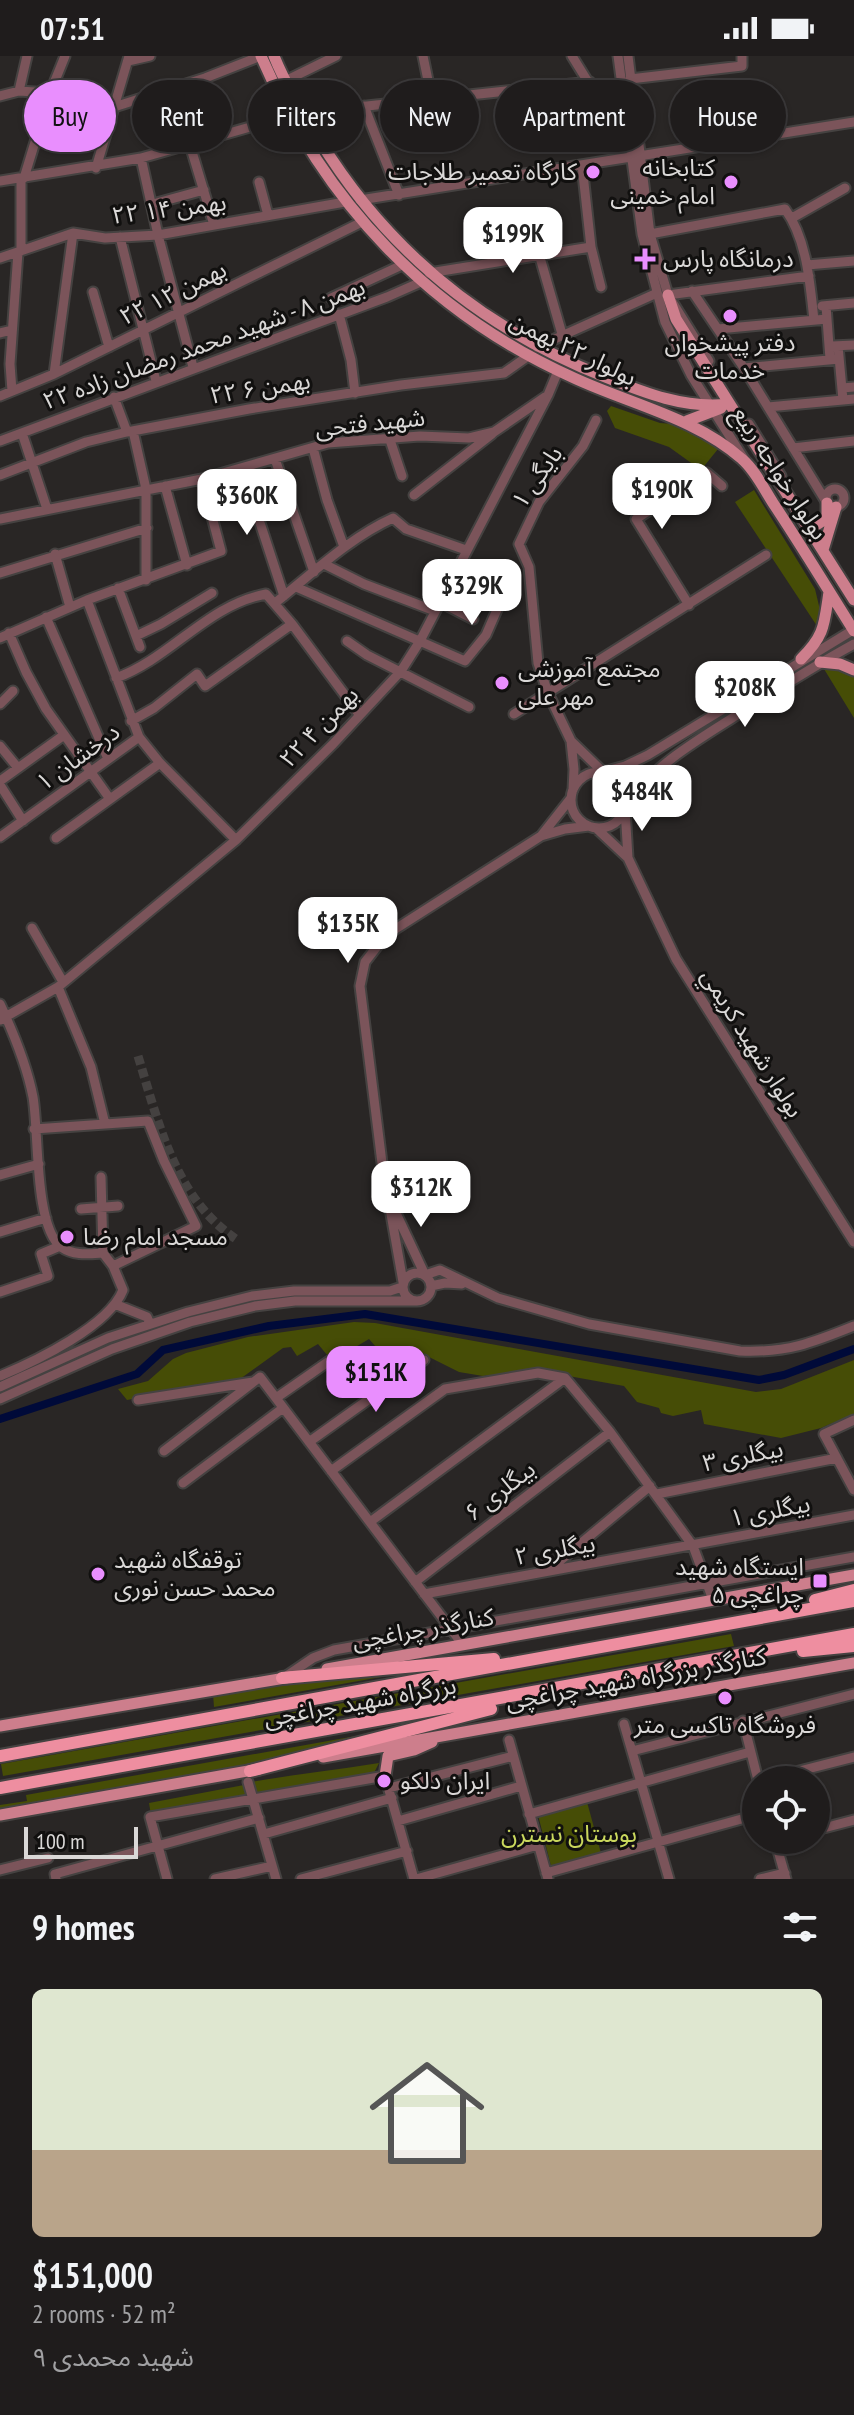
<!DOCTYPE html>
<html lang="en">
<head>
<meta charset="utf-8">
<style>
  body { margin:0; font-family:"PT Sans Narrow","Noto Sans Arabic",sans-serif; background:#2c2929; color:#f1f3f6; height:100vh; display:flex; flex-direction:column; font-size:30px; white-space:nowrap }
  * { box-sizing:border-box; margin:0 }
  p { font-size:26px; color:#a1a1a3 }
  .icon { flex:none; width:44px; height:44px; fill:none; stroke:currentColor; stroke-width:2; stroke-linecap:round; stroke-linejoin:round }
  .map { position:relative; height:1823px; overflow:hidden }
  .sheet { display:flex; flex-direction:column; background:#1f1c1c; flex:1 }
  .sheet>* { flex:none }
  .guide { position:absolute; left:24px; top:24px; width:806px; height:72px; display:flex; gap:16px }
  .buttons { position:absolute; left:742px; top:1710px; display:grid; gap:16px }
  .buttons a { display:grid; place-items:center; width:88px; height:88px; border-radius:50%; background:#1f1c1c; box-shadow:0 2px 6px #0004,0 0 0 2px #3c3a3b; font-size:40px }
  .scale { position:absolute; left:24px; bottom:20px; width:114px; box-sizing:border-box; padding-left:8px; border:4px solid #dad8d7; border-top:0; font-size:22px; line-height:28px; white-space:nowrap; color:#dad8d7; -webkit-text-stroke:6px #11100f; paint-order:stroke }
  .price { position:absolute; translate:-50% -68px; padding:0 18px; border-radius:16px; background:#fff; color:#222; font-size:26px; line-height:52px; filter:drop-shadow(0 2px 4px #0008) }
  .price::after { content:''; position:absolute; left:50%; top:48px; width:24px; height:18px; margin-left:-12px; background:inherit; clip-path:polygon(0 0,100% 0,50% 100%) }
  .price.selected { background:#e98efe; color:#111 }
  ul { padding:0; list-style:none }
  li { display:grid; align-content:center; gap:16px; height:424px; padding:0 32px }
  li span { display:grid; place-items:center; height:248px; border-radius:12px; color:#555 }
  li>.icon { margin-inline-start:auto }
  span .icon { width:144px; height:144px; fill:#fffc; stroke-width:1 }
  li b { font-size:34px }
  h2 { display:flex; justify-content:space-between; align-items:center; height:96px; padding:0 32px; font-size:34px }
  .tag { padding:0 28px; border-radius:36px; background:#1f1c1c; box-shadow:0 2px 6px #0004,0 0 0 2px #3c3a3b; font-size:28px; line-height:72px }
  .tag.selected { background:#e98efe; color:#111 }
  .status { display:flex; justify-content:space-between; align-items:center; height:56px; padding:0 40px; background:#1f1c1c; direction:ltr }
  .status svg { height:22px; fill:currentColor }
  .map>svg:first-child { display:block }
  .green { fill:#464d06 }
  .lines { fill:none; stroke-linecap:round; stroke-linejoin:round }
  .canal { stroke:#000a39; stroke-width:8 }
  .minor-tunnel { stroke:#444140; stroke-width:9; stroke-dasharray:9 4.5; stroke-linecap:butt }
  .minor-casing { stroke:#454241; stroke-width:13 }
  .major-casing { stroke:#454241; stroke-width:15 }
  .highway-casing { stroke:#454241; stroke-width:16 }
  .minor { stroke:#7b545a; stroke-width:9 }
  .major { stroke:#cd7e8c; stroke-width:11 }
  .highway { stroke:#ee8ea0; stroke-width:12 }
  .poi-dot { fill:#e98efe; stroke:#11100f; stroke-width:3 }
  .labels { text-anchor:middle; stroke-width:6; stroke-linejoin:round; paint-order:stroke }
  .poi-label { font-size:24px; fill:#dad8d7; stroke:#11100f; text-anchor:start }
  .street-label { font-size:24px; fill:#dad8d7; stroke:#11100f }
  .park-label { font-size:24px; fill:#cad85d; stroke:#11100f }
</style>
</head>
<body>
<div class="status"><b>07:51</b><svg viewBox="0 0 49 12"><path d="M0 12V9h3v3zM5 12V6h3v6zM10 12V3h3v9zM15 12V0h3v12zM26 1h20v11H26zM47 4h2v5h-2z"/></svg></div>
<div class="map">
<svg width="854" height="1823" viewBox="0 0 854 1823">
  <rect width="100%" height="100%" fill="#292625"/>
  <path class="green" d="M611,350L660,367L687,369L718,393L701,414L669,391L615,372L607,355Z
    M754,434L815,533L820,554L817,570L735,446Z
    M824,613C835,613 846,613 854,621V662Z
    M354,1266L375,1267L756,1336L781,1333L854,1304V1358L821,1372L781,1382L704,1368L701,1354L673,1360L661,1357L659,1352L637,1346L624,1330L535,1314L483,1320L459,1316L419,1296L397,1291L383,1299L369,1283L332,1305L318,1288L297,1300L291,1291L283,1292L240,1323L127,1344L118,1333L148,1325L173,1303L186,1297L248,1281Z
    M731,1578L734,1590L3,1720L1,1708Z
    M355,1621H381L214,1651L213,1638Z
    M367,1678L241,1710L0,1753V1749L27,1745L26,1739Z
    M379,1707L374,1717L365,1720L255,1740L252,1726C294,1718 336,1714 379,1707Z
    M244,1729L246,1741L151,1759L149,1747Z
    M587,1746L601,1797L551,1810L538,1759Z"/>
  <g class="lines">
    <path class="canal" d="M0,1363L137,1318L163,1294L269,1270L365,1258L759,1324L784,1319L854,1293"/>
    <path class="minor-tunnel" d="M138,1000C159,1068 175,1144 239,1185"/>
    <defs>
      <path id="minor" d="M423,0L432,44
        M572,0L627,89
        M618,0L642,178L665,266L691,319L744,403
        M628,0L650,178L668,239L709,305
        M128,5L150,0
        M630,23L742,10V0
        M285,25L336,0
        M19,35L27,0
        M0,40L19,35L50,37
        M364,50L399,139
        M114,51L205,22L261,0
        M302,57L590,26
        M190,89L214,169
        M639,100L854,66
        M141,102L158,179L193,311
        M582,109L591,191L601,231
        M96,112L129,0
        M21,122V195
        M24,122L50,37L65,0
        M0,125L141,102L289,60
        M259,126L268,159
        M360,144L631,101
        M153,148L204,134
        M792,162L845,132
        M650,178L785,153C807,183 810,228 814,264
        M120,181L156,325
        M539,198L562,278
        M0,202L73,177L105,182L158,179L345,146
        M807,209L854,205
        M429,217L591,191
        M692,235L744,312L827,447
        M93,236L109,291
        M668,239L809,220
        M331,242L402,209
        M822,250L854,247
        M826,250L830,303
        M339,258L351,304L355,337
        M718,273L827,263
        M0,277L12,274
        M832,290L854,289
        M838,290L843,344
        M537,291L657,237
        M744,312L839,303
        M54,318L73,177
        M842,332L854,331
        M12,335L10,308L18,196
        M0,340L54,318L362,166
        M114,341L127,376
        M768,351L854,343
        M596,364L583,390L539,446L519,488L529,511L538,607L548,637L571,685L603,716L625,710L648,699L853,574
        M749,368L781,420
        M133,375L146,433V524
        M22,377L47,453
        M389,381L402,420
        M0,385L387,241L421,226
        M313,392L327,444L344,491
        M793,392L854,385
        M275,403L314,516
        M242,412L284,540
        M0,419L86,386L127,376L249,353L401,329L504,317L528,300
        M165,430L187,509
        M826 442a9 9 0 1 1 18 0a9 9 0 1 1-18 0Z
        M414,439L492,378
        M0,463L202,423L328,387L420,380L469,382L494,376L545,341
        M55,498L70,551
        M324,508L364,528L435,555
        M0,517L147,472
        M451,524L485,540
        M296,531L465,605L486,579L509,526
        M118,532L140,591
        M87,544L139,681L160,707L236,784
        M440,546L473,563
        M275,547C313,517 349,482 393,462L406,473L466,494
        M689,549L636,463L707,417L722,430
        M46,561L108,703
        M9,577L26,616L46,653L110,743
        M136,580L161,568L212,537
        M0,582L87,544L221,495L202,423
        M347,585L367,599L469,651
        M116,622C171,602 207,549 266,538L292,568L359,658
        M0,648L13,635
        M514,658L766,499
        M131,665L154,652L197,618L205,630L292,568
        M571,685L574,713L573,734
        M0,690L18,712
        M571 744a28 28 0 1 1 56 0a28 28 0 1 1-56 0Z
        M0,725L64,679
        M0,729L23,765
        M627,747C656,708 696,685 737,659C776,634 814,610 854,588
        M625,753L628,802L676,903L854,1186
        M596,772L628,802
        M541,780L571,742
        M0,781L139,681
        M56,782L160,707
        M32,872L63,926
        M58,931L91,1011L105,1068
        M0,948C13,976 27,1010 33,1041C39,1075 34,1170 61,1191C74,1200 88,1198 103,1197L113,1210L123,1234C109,1270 36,1305 0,1320
        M0,964L58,931L236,784L333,688L401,615L420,585L548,339L558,315
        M34,1073L148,1065L164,1105L196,1170L113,1210
        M0,1119L39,1108
        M101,1121L103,1197
        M81,1153L118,1150
        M395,1155L425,1219L440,1214L498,1242L589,1268L740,1295C787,1297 812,1287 854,1270
        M0,1176L46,1162
        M403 1231a14 14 0 1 1 28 0a14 14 0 1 1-28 0Z
        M403,1226L382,1107L360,930L365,906L386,879L541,780L565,773L589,770
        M431,1230L445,1227L462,1228
        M0,1236L48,1220L41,1198L60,1190
        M117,1249L147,1261L150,1268
        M565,1322L610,1376L693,1490L713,1544
        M0,1331L108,1282L188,1256L252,1240L294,1235H390L402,1231
        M276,1342L332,1303
        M0,1343L112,1293L190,1266L255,1250L295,1245H417
        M138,1344L253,1326
        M854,1364L824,1378L854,1434
        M309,1386L424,1304
        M164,1395L260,1321L463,1589
        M331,1415L445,1333L538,1317L565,1322
        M183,1427L283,1352
        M657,1438L837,1402
        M370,1466L565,1322
        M550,1513L650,1430
        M415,1526L610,1376
        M424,1538L854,1459
        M285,1621L313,1602L334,1594L854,1501
        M743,1665L758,1724
        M624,1668L669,1823
        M509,1684L548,1823
        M632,1695L854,1638
        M764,1724L854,1701
        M248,1726L276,1823
        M389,1732L513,1700
        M529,1758L750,1696
        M398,1765L521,1730
        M816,1774L854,1764
        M264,1778L392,1742
        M775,1784L786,1823
        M0,1814L48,1802
        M546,1817L756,1759
        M56,1823L55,1818L259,1762
        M167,1823L150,1761L385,1720L414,1823
        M215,1823L272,1810
        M301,1823L407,1795
        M416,1823L538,1789
        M760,1823L785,1817"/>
      <path id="major" d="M261,0C324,146 429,257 574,322C630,348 696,362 742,403C755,414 764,433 773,447C801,489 827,532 854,575
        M274,0C286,30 303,58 320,85C389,197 484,273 605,321C645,337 685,353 728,348
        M668,239L676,263L854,544
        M687,365L721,352
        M807,468H818L827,462V447
        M823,494L836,451
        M801,603C825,579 824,569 829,536
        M820,606L840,608L854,614
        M327,1613L854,1519
        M0,1670L291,1621
        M323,1701L854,1607
        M385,1720L388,1700L414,1694L432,1686
        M0,1759L259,1713"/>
      <path id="highway" d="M815,1544L854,1534
        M803,1595L854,1590
        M282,1622L494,1603
        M0,1700L854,1545
        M250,1715L491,1653
        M0,1732L854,1578"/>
    </defs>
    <use href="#minor" class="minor-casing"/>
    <use href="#major" class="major-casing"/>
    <use href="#highway" class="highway-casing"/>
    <use href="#minor" class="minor"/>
    <use href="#major" class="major"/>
    <use href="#highway" class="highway"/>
  </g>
  <g class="poi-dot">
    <circle cx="593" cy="116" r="8"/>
    <circle cx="731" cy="126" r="8"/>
    <path d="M641 191h8v8h8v8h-8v8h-8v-8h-8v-8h8z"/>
    <circle cx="730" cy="260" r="8"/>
    <circle cx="502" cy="627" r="8"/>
    <circle cx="67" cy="1181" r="8"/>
    <circle cx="98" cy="1518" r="8"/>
    <rect x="812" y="1517" width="16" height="16" rx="4"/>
    <circle cx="725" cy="1642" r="8"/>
    <circle cx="384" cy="1725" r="8"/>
  </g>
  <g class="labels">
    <g class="poi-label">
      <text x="715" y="120" text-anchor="end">کتابخانه<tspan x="715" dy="28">امام خمینی</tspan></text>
      <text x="577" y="124" text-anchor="end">کارگاه تعمیر طلاجات</text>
      <text x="663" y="211">درمانگاه پارس</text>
      <text x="730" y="295" text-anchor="middle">دفتر پیشخوان<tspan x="730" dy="28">خدمات</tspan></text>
      <text x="518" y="621">مجتمع آموزشی<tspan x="518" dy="28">مهر علی</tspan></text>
      <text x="83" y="1189">مسجد امام رضا</text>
      <text x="114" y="1512">توقفگاه شهید<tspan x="114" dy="28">محمد حسن نوری</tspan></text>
      <text x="804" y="1519" text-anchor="end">ایستگاه شهید<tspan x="804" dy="28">چراغچی ۵</tspan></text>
      <text x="725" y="1677" text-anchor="middle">فروشگاه تاکسی متر</text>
      <text x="400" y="1733">ایران دلکو</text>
    </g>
    <g class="street-label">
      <text transform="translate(169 153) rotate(-7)" y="8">۲۲ بهمن ۱۴</text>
      <text transform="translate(173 237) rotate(-26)" y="8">۲۲ بهمن ۱۲</text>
      <text transform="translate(204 288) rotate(-20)" y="8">۲۲ بهمن ۸ - شهید محمد رمضان زاده</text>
      <text transform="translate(573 293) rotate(26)" y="8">بولوار ۲۲ بهمن</text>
      <text transform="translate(260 332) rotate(-9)" y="8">۲۲ بهمن ۶</text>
      <text transform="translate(370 367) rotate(-6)" y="8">شهید فتحی</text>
      <text transform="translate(780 417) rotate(57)" y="8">بولوار خواجه ربیع</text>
      <text transform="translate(537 421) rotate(-55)" y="8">بایگی ۱</text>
      <text transform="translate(319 671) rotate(-46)" y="8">۲۲ بهمن ۴</text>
      <text transform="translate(78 701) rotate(-36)" y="8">درخشان ۱</text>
      <text transform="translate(752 987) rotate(58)" y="8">بولوار شهيد كريمي</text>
      <text transform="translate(743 1400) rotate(-11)" y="8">بیگلری ۳</text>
      <text transform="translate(500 1435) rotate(-38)" y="8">بیگلری ۶</text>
      <text transform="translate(770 1455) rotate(-11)" y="8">بیگلری ۱</text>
      <text transform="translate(555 1494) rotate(-10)" y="8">بیگلری ۲</text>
      <text transform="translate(423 1573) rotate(-10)" y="8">کنارگذر چراغچی</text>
      <text transform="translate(636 1623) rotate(-10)" y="8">کنارگذر بزرگراه شهید چراغچی</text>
      <text transform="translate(360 1646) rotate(-10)" y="8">بزرگراه شهید چراغچی</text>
    </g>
    <g class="park-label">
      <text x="569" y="1786">بوستان نسترن</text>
    </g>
  </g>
</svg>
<div class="buttons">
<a><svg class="icon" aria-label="locate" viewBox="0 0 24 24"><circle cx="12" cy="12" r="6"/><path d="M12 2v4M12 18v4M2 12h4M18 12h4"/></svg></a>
</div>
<div class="scale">100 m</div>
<b class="price" style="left:513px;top:219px">$199K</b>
<b class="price" style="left:662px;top:475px">$190K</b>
<b class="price" style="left:247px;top:481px">$360K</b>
<b class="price" style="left:472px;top:571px">$329K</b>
<b class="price" style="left:745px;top:673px">$208K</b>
<b class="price" style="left:642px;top:777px">$484K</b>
<b class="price" style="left:348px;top:909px">$135K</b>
<b class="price" style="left:421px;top:1173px">$312K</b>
<b class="price selected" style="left:376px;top:1358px">$151K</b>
<div class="guide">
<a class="tag selected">Buy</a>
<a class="tag">Rent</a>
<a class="tag">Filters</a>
<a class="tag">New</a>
<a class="tag">Apartment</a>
<a class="tag">House</a>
</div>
</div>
<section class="sheet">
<h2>9 homes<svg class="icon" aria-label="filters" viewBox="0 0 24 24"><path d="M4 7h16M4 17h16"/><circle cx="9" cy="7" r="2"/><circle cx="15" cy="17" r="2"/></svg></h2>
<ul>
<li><span style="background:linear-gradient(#dfe7d0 65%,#b9a48a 0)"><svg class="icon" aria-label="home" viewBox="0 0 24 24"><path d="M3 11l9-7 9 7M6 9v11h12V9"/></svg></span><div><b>$151,000</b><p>2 rooms · 52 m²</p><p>شهید محمدی ۹</p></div></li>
</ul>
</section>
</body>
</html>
